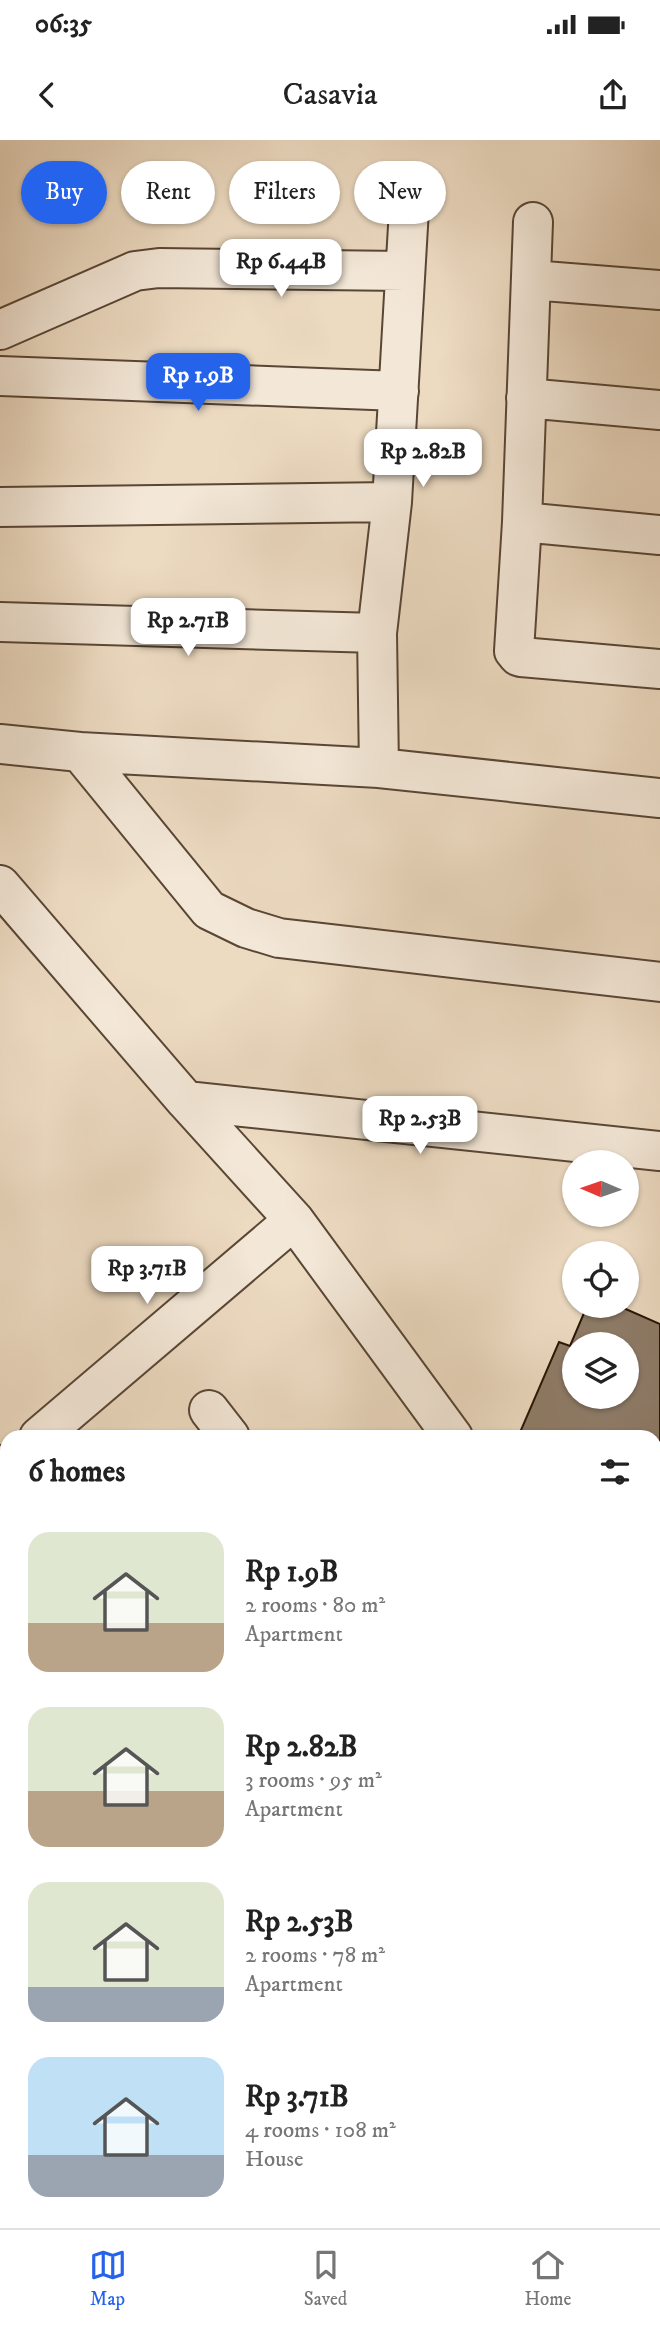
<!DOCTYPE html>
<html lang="en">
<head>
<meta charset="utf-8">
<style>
  body { margin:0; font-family:"IM FELL DW Pica",serif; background:#f2f2f2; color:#222; height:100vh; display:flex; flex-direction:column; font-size:26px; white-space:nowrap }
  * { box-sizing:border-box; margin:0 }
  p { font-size:23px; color:#767676 }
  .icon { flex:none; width:38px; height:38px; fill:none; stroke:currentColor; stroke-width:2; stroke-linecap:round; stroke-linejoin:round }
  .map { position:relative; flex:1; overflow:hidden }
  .drawer { position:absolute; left:0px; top:1290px; width:662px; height:800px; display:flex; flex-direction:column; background:#fff; border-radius:21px 21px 0 0; box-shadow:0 2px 5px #0004 }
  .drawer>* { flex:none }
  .banner { position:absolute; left:21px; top:21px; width:620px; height:63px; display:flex; gap:14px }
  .needle { width:46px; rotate:272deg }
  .tools { position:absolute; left:562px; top:1010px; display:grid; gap:14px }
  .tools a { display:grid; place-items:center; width:77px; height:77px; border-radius:50%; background:#fff; box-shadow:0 2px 5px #0004; font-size:35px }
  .price { position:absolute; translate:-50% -60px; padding:0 16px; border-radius:14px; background:#fff; color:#222; font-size:23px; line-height:46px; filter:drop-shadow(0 2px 4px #0008) }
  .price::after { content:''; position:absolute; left:50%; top:42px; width:21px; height:16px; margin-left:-10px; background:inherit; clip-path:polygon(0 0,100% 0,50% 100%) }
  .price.on { background:#2563eb; color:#fff }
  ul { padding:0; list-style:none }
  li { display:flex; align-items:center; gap:21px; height:175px; padding:0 28px }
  li span { display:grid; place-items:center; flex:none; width:196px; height:140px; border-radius:21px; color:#555 }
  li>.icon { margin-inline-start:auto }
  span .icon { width:84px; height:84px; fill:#fffc; stroke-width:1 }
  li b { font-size:30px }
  h2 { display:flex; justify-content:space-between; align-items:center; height:84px; padding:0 28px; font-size:30px }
  .pill { padding:0 24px; border-radius:32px; background:#fff; box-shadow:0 2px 5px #0004; font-size:24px; line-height:63px }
  .pill.on { background:#2563eb; color:#fff }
  .status { display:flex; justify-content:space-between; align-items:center; height:49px; padding:0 35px; background:#fff; direction:ltr }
  .status svg { height:19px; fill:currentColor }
  header { display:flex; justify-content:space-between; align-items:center; height:91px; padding:0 28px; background:#fff; font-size:32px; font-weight:600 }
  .tab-bar { display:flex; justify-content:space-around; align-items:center; height:98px; border-top:2px solid #e0e0e0; background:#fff; font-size:19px; color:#767676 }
  .tab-bar a { display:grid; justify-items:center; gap:4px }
  .tab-bar .on { color:#2563eb }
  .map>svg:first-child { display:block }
  .building { fill:#8e7b67; stroke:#281506; stroke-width:2; fill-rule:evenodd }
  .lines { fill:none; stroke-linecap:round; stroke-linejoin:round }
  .minor-casing { stroke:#594635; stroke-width:42 }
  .minor { stroke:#f3e7d7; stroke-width:38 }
</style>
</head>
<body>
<div class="status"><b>06:35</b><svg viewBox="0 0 49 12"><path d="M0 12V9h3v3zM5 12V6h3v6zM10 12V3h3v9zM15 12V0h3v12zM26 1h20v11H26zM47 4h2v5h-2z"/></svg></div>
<header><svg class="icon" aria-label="back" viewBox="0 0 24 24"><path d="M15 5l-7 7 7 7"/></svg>Casavia<svg class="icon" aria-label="share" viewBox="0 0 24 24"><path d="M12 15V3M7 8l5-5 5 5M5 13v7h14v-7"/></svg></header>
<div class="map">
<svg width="660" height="2088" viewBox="0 0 660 2088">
  <rect width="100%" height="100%" fill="#ecdac1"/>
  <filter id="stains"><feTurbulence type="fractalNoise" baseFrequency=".00286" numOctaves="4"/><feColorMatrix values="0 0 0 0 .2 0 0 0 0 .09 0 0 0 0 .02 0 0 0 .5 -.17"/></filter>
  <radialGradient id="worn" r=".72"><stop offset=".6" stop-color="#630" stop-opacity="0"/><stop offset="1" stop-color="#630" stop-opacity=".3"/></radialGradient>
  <path class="building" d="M587,1166H619L660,1184V1354L654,1367V1297H518L559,1202L570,1206ZM574,1204H626V1256H574Z"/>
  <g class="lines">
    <defs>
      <path id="minor" d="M533,82L522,382L514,511L518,516L521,517L660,529
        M531,140L660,150
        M0,190L135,131L159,128L405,131
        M0,236L399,251
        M526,258L660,270
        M0,367L392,362
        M522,382L660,395
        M0,482L377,493
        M0,604L80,612L379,628L660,658
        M80,612L209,770L246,788L279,798L660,842
        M379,628L377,493L392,362L409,69
        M0,745L186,961L294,1080L453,1297
        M186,961L660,1011
        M209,1270L230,1297
        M39,1297L294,1080
        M0,1329L7,1324
        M0,1537L7,1530
        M654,1572L660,1579
        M654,1731L660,1702
        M0,1757L7,1765
        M0,2008L7,2012
        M654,2078L660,2079
        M98,2088L104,2082
        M409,2088V2082
        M586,2088L587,2082"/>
    </defs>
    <use href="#minor" class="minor-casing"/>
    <use href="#minor" class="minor"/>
  </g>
  <rect width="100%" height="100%" filter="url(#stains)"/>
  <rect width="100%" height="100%" fill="url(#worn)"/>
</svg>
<div class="tools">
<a><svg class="needle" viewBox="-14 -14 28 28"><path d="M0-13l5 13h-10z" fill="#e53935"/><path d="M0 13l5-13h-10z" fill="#767676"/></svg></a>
<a><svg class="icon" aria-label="locate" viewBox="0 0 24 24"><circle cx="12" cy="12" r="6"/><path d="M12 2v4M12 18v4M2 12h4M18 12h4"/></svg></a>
<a><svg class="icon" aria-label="layers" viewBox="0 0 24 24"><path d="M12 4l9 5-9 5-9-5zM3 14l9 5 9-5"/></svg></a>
</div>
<b class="price" style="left:281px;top:159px">Rp 6.44B</b>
<b class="price on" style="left:198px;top:273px">Rp 1.9B</b>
<b class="price" style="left:423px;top:349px">Rp 2.82B</b>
<b class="price" style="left:188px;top:518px">Rp 2.71B</b>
<b class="price" style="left:420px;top:1016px">Rp 2.53B</b>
<b class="price" style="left:147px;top:1166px">Rp 3.71B</b>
<div class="banner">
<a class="pill on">Buy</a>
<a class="pill">Rent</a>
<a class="pill">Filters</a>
<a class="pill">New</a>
</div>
<section class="drawer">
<h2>6 homes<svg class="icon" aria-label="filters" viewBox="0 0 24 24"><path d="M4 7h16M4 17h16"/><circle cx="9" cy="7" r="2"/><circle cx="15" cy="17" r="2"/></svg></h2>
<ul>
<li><span style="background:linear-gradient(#dfe7d0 65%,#b9a48a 0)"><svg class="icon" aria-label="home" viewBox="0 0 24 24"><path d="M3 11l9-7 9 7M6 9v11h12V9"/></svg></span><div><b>Rp 1.9B</b><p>2 rooms · 80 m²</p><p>Apartment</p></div></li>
<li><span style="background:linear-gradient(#dfe7d0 60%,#b9a48a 0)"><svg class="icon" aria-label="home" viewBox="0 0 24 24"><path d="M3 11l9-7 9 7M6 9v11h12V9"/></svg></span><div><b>Rp 2.82B</b><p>3 rooms · 95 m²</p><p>Apartment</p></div></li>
<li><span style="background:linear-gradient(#dfe7d0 75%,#9aa5b1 0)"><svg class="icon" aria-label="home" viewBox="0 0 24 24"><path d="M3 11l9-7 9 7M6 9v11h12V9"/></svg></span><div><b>Rp 2.53B</b><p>2 rooms · 78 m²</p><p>Apartment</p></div></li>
<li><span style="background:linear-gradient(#bfe0f5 70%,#9aa5b1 0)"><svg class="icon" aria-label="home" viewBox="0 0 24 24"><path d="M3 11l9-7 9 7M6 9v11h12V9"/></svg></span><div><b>Rp 3.71B</b><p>4 rooms · 108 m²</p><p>House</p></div></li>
</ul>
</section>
</div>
<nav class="tab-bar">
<a class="on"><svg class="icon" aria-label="map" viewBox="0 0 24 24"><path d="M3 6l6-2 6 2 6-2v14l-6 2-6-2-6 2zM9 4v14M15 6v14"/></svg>Map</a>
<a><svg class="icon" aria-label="saved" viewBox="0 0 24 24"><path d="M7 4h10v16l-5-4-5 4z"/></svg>Saved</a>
<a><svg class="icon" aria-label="home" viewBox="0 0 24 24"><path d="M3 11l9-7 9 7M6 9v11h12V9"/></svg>Home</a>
</nav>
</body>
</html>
